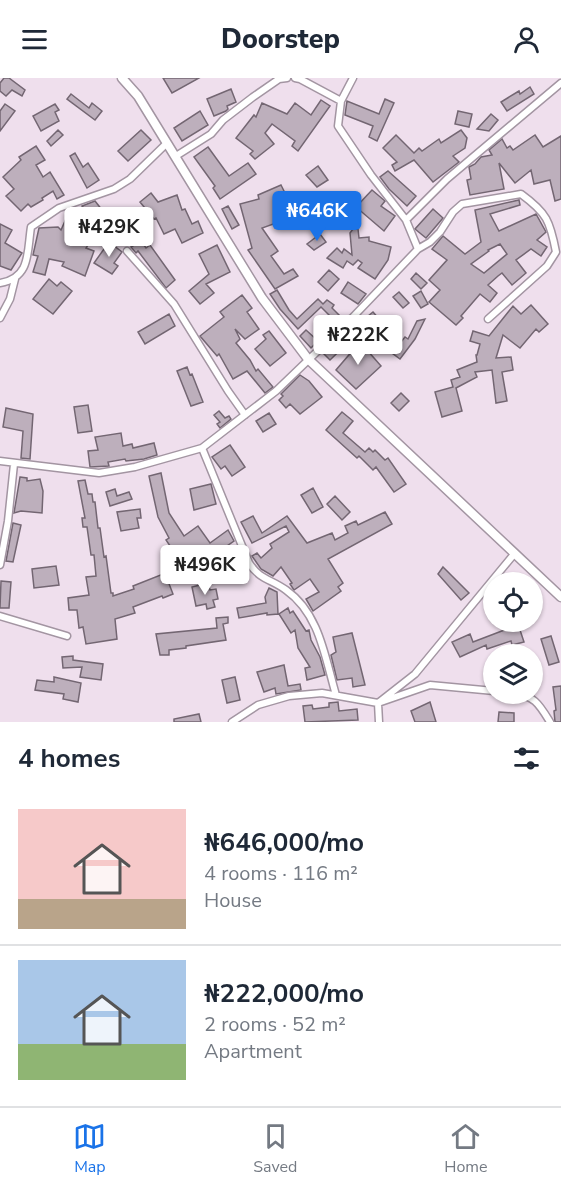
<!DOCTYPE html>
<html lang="en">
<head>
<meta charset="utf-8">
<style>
  body { margin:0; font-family:"Nunito Sans",sans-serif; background:#f6f6f7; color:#1f2937; height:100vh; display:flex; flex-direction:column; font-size:22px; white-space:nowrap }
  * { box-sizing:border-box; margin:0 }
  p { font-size:20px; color:#747a83 }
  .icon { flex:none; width:33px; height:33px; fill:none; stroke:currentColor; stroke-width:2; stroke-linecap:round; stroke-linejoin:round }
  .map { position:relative; height:644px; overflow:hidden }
  .drawer { display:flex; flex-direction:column; background:#fff; flex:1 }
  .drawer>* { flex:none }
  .fabs { position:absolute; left:483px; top:494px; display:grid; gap:12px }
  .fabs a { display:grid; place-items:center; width:60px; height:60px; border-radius:50%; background:#fff; box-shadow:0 2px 4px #0004; font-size:30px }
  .price { position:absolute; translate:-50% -51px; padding:0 14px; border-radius:6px; background:#fff; color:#222; font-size:20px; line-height:39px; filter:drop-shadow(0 2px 3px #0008) }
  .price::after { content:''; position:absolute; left:50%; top:36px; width:18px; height:14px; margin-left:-9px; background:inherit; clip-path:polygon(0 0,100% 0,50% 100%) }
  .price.on { background:#1a73e8; color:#fff }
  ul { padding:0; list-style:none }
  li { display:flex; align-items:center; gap:18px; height:150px; padding:0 18px }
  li+li { border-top:2px solid #e0e1e3 }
  li span { display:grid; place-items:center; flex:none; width:168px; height:120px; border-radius:0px; color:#555 }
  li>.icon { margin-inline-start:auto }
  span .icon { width:72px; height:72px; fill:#fffc; stroke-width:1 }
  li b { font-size:26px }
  h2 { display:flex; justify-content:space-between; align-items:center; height:72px; padding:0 18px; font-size:26px }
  header { display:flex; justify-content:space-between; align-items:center; height:78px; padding:0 18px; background:#fff; font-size:27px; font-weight:800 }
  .dock { display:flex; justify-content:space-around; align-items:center; height:84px; border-top:2px solid #e0e1e3; background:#fff; font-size:16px; color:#747a83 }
  .dock a { display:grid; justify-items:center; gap:3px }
  .dock .on { color:#1a73e8 }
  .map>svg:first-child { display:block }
  .building { fill:#bdafbc; stroke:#736672; stroke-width:1.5; fill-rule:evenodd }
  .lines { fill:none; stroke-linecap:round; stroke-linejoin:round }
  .street-casing { stroke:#a395a2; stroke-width:9 }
  .secondary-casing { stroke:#a395a2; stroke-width:11 }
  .street { stroke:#fff; stroke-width:6 }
  .secondary { stroke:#fff; stroke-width:8 }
</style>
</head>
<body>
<header><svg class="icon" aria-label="menu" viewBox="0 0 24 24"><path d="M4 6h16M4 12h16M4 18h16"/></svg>Doorstep<svg class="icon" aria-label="person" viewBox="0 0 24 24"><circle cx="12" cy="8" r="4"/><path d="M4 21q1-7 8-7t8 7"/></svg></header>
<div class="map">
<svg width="561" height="644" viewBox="0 0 561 644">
  <rect width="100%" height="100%" fill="#efdfed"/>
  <path class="building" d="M4,0H9L25,12L22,18L12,12L6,18L0,13V5Z
    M163,0H199L172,15Z
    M530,9L534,16L507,33L501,24L519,13L520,16Z
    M231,11L236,24L227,28L228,31L226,33L214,38L207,21Z
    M71,16L89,30L92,25L102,33L95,42L67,21Z
    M385,21L394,25L377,63L369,59L373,48L345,37L347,23L379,36Z
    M321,22L330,28L298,73L292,68L295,63L272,46L265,55L274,66L255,81L250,76L253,73L236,60L254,37L256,39L262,25L287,36L295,25L311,37Z
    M5,26L15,33L0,53V33Z
    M55,26L59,32L55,34L59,43L41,53L33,38Z
    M200,33L208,47L182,63L174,50Z
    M458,33L472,36L469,49L455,46Z
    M491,36L498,42L489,53L477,51Z
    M58,52L63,57L51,68L47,63Z
    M141,52L151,62L128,83L118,73Z
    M461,52L467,60L465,70L453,78L459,84L433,104L414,82L395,93L392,87L397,84L383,70L396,57L414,75L419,70L422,73L439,61L441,65Z
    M535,57L543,69L561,58V121L555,123L550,102L534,106L531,92L515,105L499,85L504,111L470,117L467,102L471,101L469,89L475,86L481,79L492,77L489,72L502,61L507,70L510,68L513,72Z
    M36,68L45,82L36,87L43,99L50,94L64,117L57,121L53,113L42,120L43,122L31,129L28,126L21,133L6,118L14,111L3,99L21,82L19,79Z
    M208,69L229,98L248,85L256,96L220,121L213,110L215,108L194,79Z
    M75,75L83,89L88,85L99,102L87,110L70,78Z
    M318,88L328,102L317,109L306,97Z
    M388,93L416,118L407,128L389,111L380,99Z
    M281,107L291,127L281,131L287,141L262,150L278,173L271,178L284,196L293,191L298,198L275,211L248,172L252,170L240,126L259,121L258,117Z
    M372,112L385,123L381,128L395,138L384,153L356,129Z
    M151,115L158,124L177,117L182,132L185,131L192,146L198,143L203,155L182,165L175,151L164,156L156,140L154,141L140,124Z
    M519,122L520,127L490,136L499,153L536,136L546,154L537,162L547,169L541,178L531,171L516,182L526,195L512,207L502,195L498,198L488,207L497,215L490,224L480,216L461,238L463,240L456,247L429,224L440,212L429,202L447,182L432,171L443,158L465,176L481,164L475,132ZM500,166L507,176L484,195L471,186L489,173L488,172Z
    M95,123L106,137L94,147L102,150L98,161L93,159L86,170L94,173L85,198L62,188L64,184L49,181L45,197L33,194L38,178L33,177L39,150L58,149L61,152L69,134L96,145L82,128Z
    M228,128L239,147L232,151L222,131Z
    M433,131L443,140L426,160L415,151Z
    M0,146L12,152L5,165L22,175L11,192L0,188Z
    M353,151H358L359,160L369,159V163L391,169L388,182L375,201L358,190L362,185L358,182L353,187L347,183L343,190L327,180L337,170L342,175L344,171L352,177L350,155Z
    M320,156L326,164L314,172L307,166Z
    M141,163L146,170L150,167L175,202L166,210L138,173L136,175L131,169Z
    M109,164L122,174L114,185L118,188L112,196L94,185Z
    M217,167L230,194L206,206L214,215L200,226L189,213L209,196L199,176Z
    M329,192L339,201L328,213L318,204Z
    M416,195L427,205L421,211L411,201Z
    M49,201L57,208L61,204L72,213L53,236L33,221Z
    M348,204L366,216L358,226L341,215Z
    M277,212L289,232L297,241L318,221L323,226L327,222L334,227L332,230L343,241L338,246L321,229L298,251L280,231L270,216Z
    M421,213L428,226L421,230L413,218Z
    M399,214L409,225L403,230L393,219Z
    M242,217L252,230L247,234L259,251L245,261L235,251L240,261L236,265L250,282L256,293L258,291L273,309L265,315L247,293L233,301L219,276L217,278L200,258L224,239L220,234Z
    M531,227L548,246L539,254L536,251L520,270L503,257L496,280L511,279L513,292L502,294L507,323L496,325L492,292L475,294L477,299L456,310L462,333L442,339L435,314L453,309L451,302L460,299L457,292L477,284L476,277H477L480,266L470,263L473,253L489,258L513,228L521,236Z
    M373,234L395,259L384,268L362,243Z
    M169,236L175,248L145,266L138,254Z
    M425,241L415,261L400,281L392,275L405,259L408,261L417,243Z
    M348,251L355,258L330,282L323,275Z
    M306,252L318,263L311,270L300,258Z
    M269,253L286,275L270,288L255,271L266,261L263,257Z
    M360,264L381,288L356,311L336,292Z
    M187,289L190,297L192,296L203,324L191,328L177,293Z
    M300,297L309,303L322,319L300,336L290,326L286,330L279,322L283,318L281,316Z
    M401,315L409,323L399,333L391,325Z
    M88,327L92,353L78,355L74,329Z
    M6,330L33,336L30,381L21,380L23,353L3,349Z
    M219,333L225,340L229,338L231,341L220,350L217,346L220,344L214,337Z
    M342,334L353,343L343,355L365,374L369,370L373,374L375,372L385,382L388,380L406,406L394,414L376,389L373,392L359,378L357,380L326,352Z
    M269,335L276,346L263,354L256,343Z
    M121,355L123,368L132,366L133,370L154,365L157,377L144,381L126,383L125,381L108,384L109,388L90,389L88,373L98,372L95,359Z
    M230,367L245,389L232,398L225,388L221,391L212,379Z
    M161,395L169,435L184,458L198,448L210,465L228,452L234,463L227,468L238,484L232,489L226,481L211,491L200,476L183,487L166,462L169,460L158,439L149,398Z
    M20,399L27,400V403L40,401L43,413L42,435L21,433L14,435Z
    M85,402L88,416H92L93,424H95L98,450H100L104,479L106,478L111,515H113V518L134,511L133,508L163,496L166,498L173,516L163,520L162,518L133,529L135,535L115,541L117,561L86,566L83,549L79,550L77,532H69L68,520L89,517L86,499L96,498L94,477H91L87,449H83L82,440H85L78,403Z
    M211,406L216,426L194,432L190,411Z
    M313,410L323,429L312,435L301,417Z
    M115,411L117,418L129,414L132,421L110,428L106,414Z
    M335,418L350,434L342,442L327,426Z
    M140,431L141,440H137L139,450L121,453L117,434Z
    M385,434L392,446L328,481L343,505L338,509L341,513L313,533L306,521L319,514L310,501L294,512L290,506L292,505L281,489L273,498L261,491L252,478L257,475L261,480L272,470L270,466L289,454L286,448L252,465L241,444L253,438L262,455L287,438L307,465L332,455L335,462L348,455L345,448L356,443L358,447Z
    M13,445L21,447L13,484L6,483Z
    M56,488L59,507L34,510L32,491Z
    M443,489L469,515L461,522L438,496Z
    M1,503L11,504L9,530H0Z
    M208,505L210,512L216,511L218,521L213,522L215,529L207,531L206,526L196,528L192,509Z
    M269,510L277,514L278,536L267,537V535L239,540L237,530L266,525L265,519Z
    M288,530L290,535L293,533L306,553L309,552L311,562L320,579L325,597L307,602L305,590L310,589L298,570L295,552L291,555L279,536Z
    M228,539V545L223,546L226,562L186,568V570L169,572V577H160L156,556L217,550L216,540Z
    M504,543H517L524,564L512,567L511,563L487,571L486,567L460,579L452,564L470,556L473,564L507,551Z
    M352,555L365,607L353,609L352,600L337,602L331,577L336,574L333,559Z
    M551,558L559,584L549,587L541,561Z
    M73,578V582L103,586L101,602L80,599L82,589L63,590L62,579Z
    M284,587L288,608L300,606L301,612L276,616L275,610L264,614L257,594Z
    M54,599L81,605L78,624L63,621L64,616L35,612L37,602L54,604Z
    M235,599L240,622L227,625L222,602Z
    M561,608V644H555L554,633L556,632L553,609Z
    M338,624L339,633L357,631L358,642L305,644L303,628L312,627L313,631L329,629V625Z
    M430,624L436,644H415L411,633Z
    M499,634L514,635V644H498Z
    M199,636L201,644H174V641Z"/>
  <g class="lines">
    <defs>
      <path id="street" d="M295,0L300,1L341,23
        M176,78L211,56L223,42L253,19L279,1L287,0
        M406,142L447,101L561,5
        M418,171L430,164L440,154L453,134L462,126L521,116C547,135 550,143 556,174L547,188L488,241
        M127,173L174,226L228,313L245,337
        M0,205C31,200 27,174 31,149L59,130L114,111L130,101L167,65
        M0,240L10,221L15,201
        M202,370L249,485C260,502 271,501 286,512C320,536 325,580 336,617
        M0,383L99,395L135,389L202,370L276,313L352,240L418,171L406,142L371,97L338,48L341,23L353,0
        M0,487L8,443L14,386
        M0,538L67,558
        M513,615C535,618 539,626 550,644
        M232,644L258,627L289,618L322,615L378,625L430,607L494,613
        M379,644L378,625L415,596L515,475"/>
      <path id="secondary" d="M122,0L138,18L262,220L308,281L561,519"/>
    </defs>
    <use href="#street" class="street-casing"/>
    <use href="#secondary" class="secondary-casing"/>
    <use href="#street" class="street"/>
    <use href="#secondary" class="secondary"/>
  </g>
</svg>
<div class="fabs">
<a><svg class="icon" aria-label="locate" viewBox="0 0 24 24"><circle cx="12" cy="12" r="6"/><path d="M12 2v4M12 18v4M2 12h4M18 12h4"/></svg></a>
<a><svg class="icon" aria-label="layers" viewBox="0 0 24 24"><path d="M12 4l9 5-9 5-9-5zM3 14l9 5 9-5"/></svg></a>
</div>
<b class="price on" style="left:317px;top:164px">₦646K</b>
<b class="price" style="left:109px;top:180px">₦429K</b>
<b class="price" style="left:358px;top:288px">₦222K</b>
<b class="price" style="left:205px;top:518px">₦496K</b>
</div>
<section class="drawer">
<h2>4 homes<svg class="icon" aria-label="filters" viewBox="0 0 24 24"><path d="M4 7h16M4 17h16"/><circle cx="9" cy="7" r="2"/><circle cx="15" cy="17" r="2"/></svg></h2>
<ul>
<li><span style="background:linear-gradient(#f6c9c9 75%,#b9a48a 0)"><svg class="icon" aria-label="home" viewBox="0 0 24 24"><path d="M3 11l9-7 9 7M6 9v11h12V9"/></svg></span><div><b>₦646,000/mo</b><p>4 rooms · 116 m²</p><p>House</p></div></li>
<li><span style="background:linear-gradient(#a9c7e8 70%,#8fb573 0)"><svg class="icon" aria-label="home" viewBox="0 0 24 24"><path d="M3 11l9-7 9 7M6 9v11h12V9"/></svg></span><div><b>₦222,000/mo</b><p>2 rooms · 52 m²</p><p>Apartment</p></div></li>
</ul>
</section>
<nav class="dock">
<a class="on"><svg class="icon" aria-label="map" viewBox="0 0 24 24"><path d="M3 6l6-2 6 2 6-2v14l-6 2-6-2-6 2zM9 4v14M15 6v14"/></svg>Map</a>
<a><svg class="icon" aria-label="saved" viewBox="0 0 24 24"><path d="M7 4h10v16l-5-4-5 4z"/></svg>Saved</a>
<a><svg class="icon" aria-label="home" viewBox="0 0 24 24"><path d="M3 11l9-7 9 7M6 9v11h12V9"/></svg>Home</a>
</nav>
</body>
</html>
